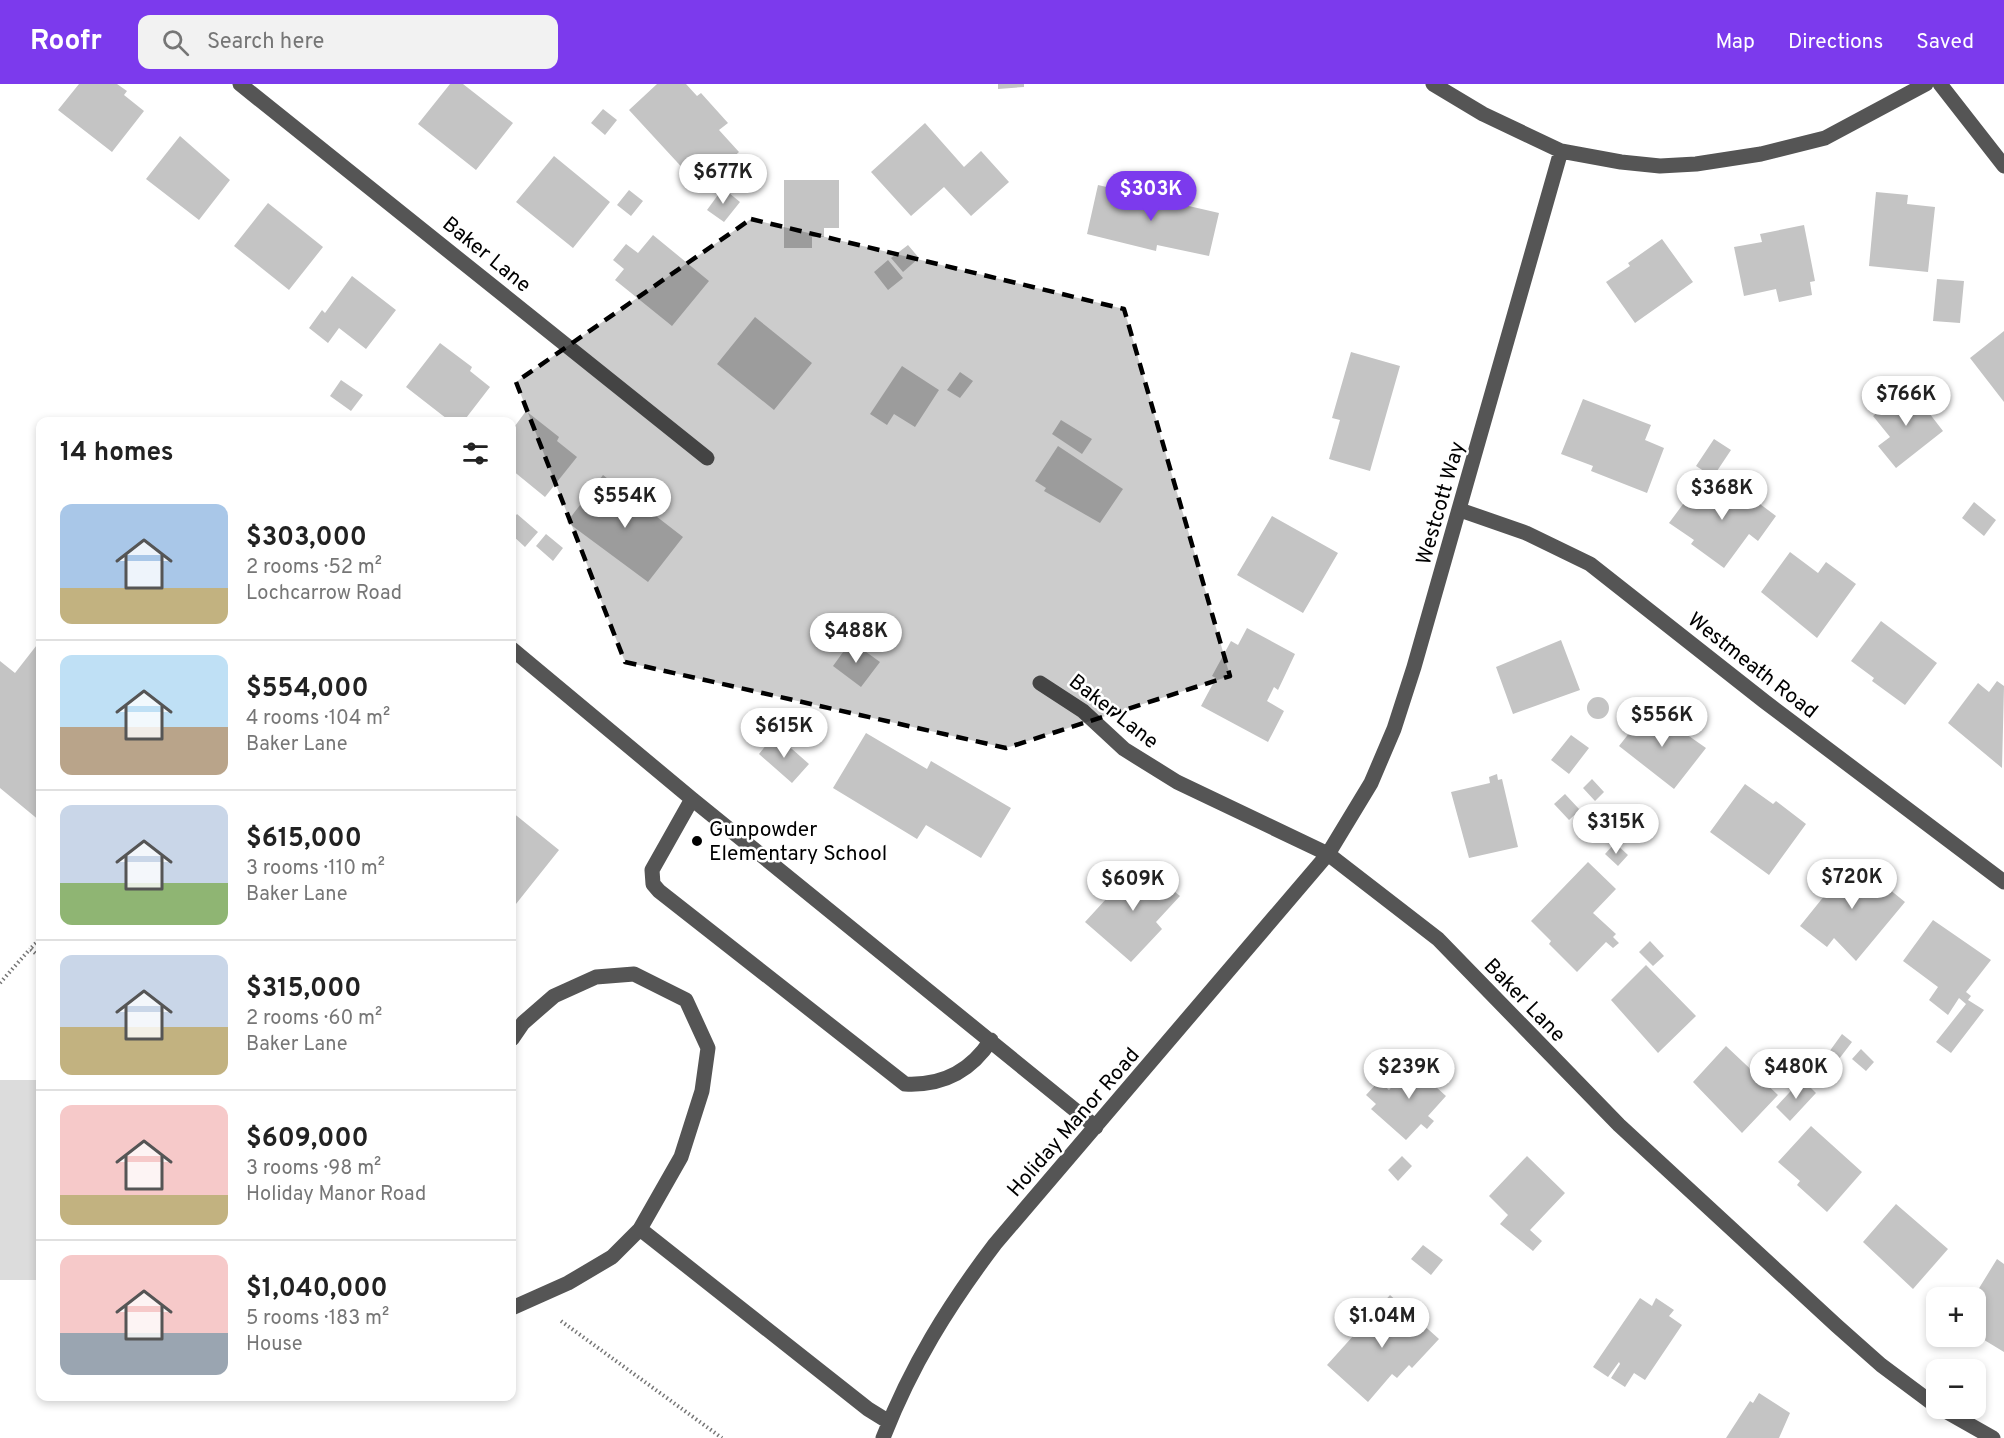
<!DOCTYPE html>
<html lang="en">
<head>
<meta charset="utf-8">
<style>
  body { margin:0; font-family:Overpass,sans-serif; background:#f2f2f2; color:#222; height:100vh; display:flex; flex-direction:column; font-size:22px; white-space:nowrap }
  * { box-sizing:border-box; margin:0 }
  p { font-size:20px; color:#767676 }
  .icon { flex:none; width:33px; height:33px; fill:none; stroke:currentColor; stroke-width:2; stroke-linecap:round; stroke-linejoin:round }
  .map { position:relative; flex:1; overflow:hidden }
  .sheet { position:absolute; left:36px; top:333px; width:480px; height:984px; display:flex; flex-direction:column; background:#fff; border-radius:12px; box-shadow:0 3px 9px #0003 }
  .sheet>* { flex:none }
  .fabs { position:absolute; left:1926px; top:1203px; display:grid; gap:12px }
  .fabs a { display:grid; place-items:center; width:60px; height:60px; border-radius:12px; background:#fff; box-shadow:0 3px 9px #0003; font-size:30px }
  .price { position:absolute; translate:-50% -51px; padding:0 14px; border-radius:21px; background:#fff; color:#222; font-size:20px; line-height:39px; filter:drop-shadow(0 2px 3px #0008) }
  .price::after { content:''; position:absolute; left:50%; top:36px; width:18px; height:14px; margin-left:-9px; background:inherit; clip-path:polygon(0 0,100% 0,50% 100%) }
  .price.current { background:#7c3aed; color:#fff }
  ul { padding:0; list-style:none }
  li { display:flex; align-items:center; gap:18px; height:150px; padding:0 24px }
  li+li { border-top:2px solid #e0e0e0 }
  li span { display:grid; place-items:center; flex:none; width:168px; height:120px; border-radius:12px; color:#555 }
  li>.icon { margin-inline-start:auto }
  span .icon { width:72px; height:72px; fill:#fffc; stroke-width:1 }
  li b { font-size:26px }
  h2 { display:flex; justify-content:space-between; align-items:center; height:72px; padding:0 24px; font-size:26px }
  header { display:flex; align-items:center; gap:36px; box-sizing:border-box; height:84px; padding:0 30px; background:#7c3aed; color:#fff }
  header strong { font-size:28px }
  nav { display:flex; gap:33px; margin-inline-start:auto; font-size:21px }
  .search { width:420px; height:54px; background:#f2f2f2; display:flex; align-items:center; gap:15px; box-sizing:border-box; padding:0 21px; border-radius:12px; color:#767676; font-size:22px }
  .map>svg:first-child { display:block }
  .green { fill:#dcdcdc }
  .building { fill:#c4c4c4 }
  .lines { fill:none; stroke-linecap:round; stroke-linejoin:round }
  .path { stroke:#777; stroke-width:4; stroke-dasharray:1.5 3; stroke-linecap:butt }
  .minor { stroke:#555; stroke-width:15 }
  .marked { fill:#000; fill-opacity:0.2; stroke:#000; stroke-width:4.5; stroke-dasharray:12 8; stroke-linejoin:round }
  .poi-dot { fill:#000; stroke:#fff; stroke-width:2 }
  .labels { text-anchor:middle; stroke-width:5; stroke-linejoin:round; paint-order:stroke }
  .street-label { font-size:21px; fill:#000; stroke:#fff }
  .poi-label { font-size:21px; fill:#000; stroke:#fff; text-anchor:start }
</style>
</head>
<body>
<header>
<strong>Roofr</strong>
<div class="search"><svg class="icon" aria-label="search" viewBox="0 0 24 24"><circle cx="10" cy="10" r="6"/><path d="M15 15l6 6"/></svg>Search here</div>
<nav><a>Map</a><a>Directions</a><a>Saved</a></nav>
</header>
<div class="map">
<svg width="2004" height="1354" viewBox="0 0 2004 1354">
  <rect width="100%" height="100%" fill="#fff"/>
  <path class="green" d="M0,996H40V1196H0Z"/>
  <path class="building" d="M79,0H117L127,7L124,11L144,27L112,68L58,26Z
    M450,0H463L513,39L476,86L418,40Z
    M657,0H686L697,12L701,9L728,39L719,46L739,68L700,103L629,26Z
    M998,0H1024V3L998,5Z
    M603,25L617,36L605,51L591,39Z
    M925,39L964,83L981,67L1009,98L971,132L944,103L911,132L871,88Z
    M180,52L230,96L199,136L146,95Z
    M554,72L610,118L573,164L516,118Z
    M784,96H839V144H824V153H812V164H784Z
    M1098,101L1219,129L1209,172L1157,161L1156,167L1087,150Z
    M723,104L740,118L724,138L707,126Z
    M629,106L643,117L631,132L617,121Z
    M1876,108L1908,111L1907,120L1935,123L1928,188L1869,182Z
    M268,119L323,163L289,206L234,162Z
    M1804,141L1815,197L1810,198L1812,211L1779,218L1776,205L1744,212L1734,163L1762,158L1760,150Z
    M653,151L709,197L672,242L615,196L624,185L613,176L626,160L638,169Z
    M1662,155L1693,198L1635,239L1606,198L1630,182L1628,179Z
    M908,161L919,174L903,188L891,174Z
    M888,176L903,194L888,206L874,188Z
    M352,192L396,226L366,265L339,244L328,259L309,244L322,226L325,229Z
    M1937,195L1964,197L1960,239L1933,237Z
    M755,233L812,279L774,326L717,280Z
    M2004,247V318L1970,274Z
    M440,259L472,283L470,287L490,303L463,338H451L406,303Z
    M1351,268L1400,282L1370,387L1329,375L1340,336L1332,334Z
    M902,282L939,306L915,343L894,330L887,341L870,330Z
    M960,288L973,297L960,314L947,306Z
    M341,296L363,311L351,327L330,312Z
    M1909,303L1943,347L1896,384L1878,362L1890,353L1873,332Z
    M1583,315L1651,341L1645,356L1664,364L1647,409L1591,387L1593,382L1561,370Z
    M526,327L559,353L557,357L577,373L545,413L512,386V346Z
    M1061,336L1092,355L1082,370L1052,350Z
    M1714,355L1731,366L1713,393L1696,382Z
    M1058,362L1123,405L1100,439L1044,407L1046,404L1035,397Z
    M603,391L683,453L648,498L567,438Z
    M1728,396L1776,432L1758,457L1749,450L1724,484L1691,460L1694,456L1669,439L1698,400L1716,413Z
    M1974,418L1996,436L1984,452L1962,434Z
    M517,430L538,448L525,463L512,451V436Z
    M1272,432L1338,469L1303,529L1237,491Z
    M546,450L563,464L553,477L536,462Z
    M1790,468L1818,489L1826,478L1856,500L1817,554L1761,508Z
    M1881,537L1937,579L1905,621L1872,597L1874,594L1851,577Z
    M1247,544L1295,570L1278,606L1274,603L1267,617L1284,627L1268,658L1201,622L1216,594L1212,592L1231,557L1238,561Z
    M1561,556L1580,606L1513,630L1496,583Z
    M40,557V737L0,704V577L15,589Z
    M851,557L880,578L861,603L833,582Z
    M1997,597L2004,602L2002,684L1948,639L1978,599L1989,608Z
    M1587 624a11 11 0 1 1 22 0a11 11 0 1 1-22 0Z
    M1649,624L1706,664L1674,705L1619,662Z
    M866,649L927,685L931,677L1011,724L981,774L926,741L917,755L833,704Z
    M775,650L809,680L792,699L759,670Z
    M1571,651L1589,664L1569,690L1551,676Z
    M1497,690L1498,696L1502,695L1518,763L1469,774L1451,708L1490,699L1489,693Z
    M1592,695L1604,708L1595,717L1583,704Z
    M1745,700L1773,720L1776,717L1806,740L1769,791L1710,748Z
    M1565,710L1580,726L1569,736L1554,720Z
    M512,728L559,766L512,825Z
    M1615,759L1628,771L1618,782L1605,770Z
    M1852,775L1905,818L1856,877L1834,854L1827,863L1800,842L1825,811L1817,805L1827,793L1833,799Z
    M1588,778L1616,805L1593,829L1616,850L1613,853L1619,859L1613,864L1606,858L1577,888L1549,860L1551,857L1531,837Z
    M1139,779L1180,812L1156,838L1162,845L1131,878L1085,838Z
    M1933,836L1991,876L1966,908L1971,912L1968,916L1984,926L1951,969L1936,958L1966,920L1959,914L1948,931L1929,916L1938,903L1903,877Z
    M1650,857L1664,872L1653,882L1639,868Z
    M1646,881L1696,932L1658,969L1611,916Z
    M1842,950L1852,958L1839,975L1829,968Z
    M1726,962L1778,1011L1742,1049L1693,998Z
    M1861,965L1874,978L1866,987L1852,975Z
    M1412,981L1422,990L1431,981L1444,994L1436,1003L1446,1012L1428,1032L1434,1037L1427,1045L1421,1040L1406,1056L1371,1025L1376,1020L1366,1011L1379,997L1389,1006Z
    M1802,995L1816,1009L1790,1037L1776,1023Z
    M1811,1042L1862,1088L1827,1128L1797,1101L1800,1097L1778,1078Z
    M1402,1072L1412,1082L1398,1097L1388,1086Z
    M1527,1072L1565,1109L1530,1146L1542,1157L1533,1167L1500,1140L1508,1131L1489,1112Z
    M1896,1120L1948,1165L1913,1205L1863,1158Z
    M1423,1161L1443,1176L1431,1191L1411,1175Z
    M1997,1175L2004,1180V1268L1976,1251V1214H1973Z
    M1390,1211L1439,1255L1412,1284L1409,1281L1397,1294L1392,1290L1368,1318L1327,1281Z
    M1640,1214L1652,1222L1656,1214L1674,1226L1669,1232L1682,1241L1645,1296L1634,1289L1625,1303L1611,1294L1620,1280L1619,1278L1608,1293L1593,1283Z
    M1759,1309L1790,1329L1779,1354H1726L1750,1317L1753,1319Z"/>
  <g class="lines">
    <path class="path" d="M39,856L30,865L40,873
      M0,899L30,865
      M561,1237L722,1354"/>
    <path class="minor" d="M240,0L707,374
      M1433,0L1483,30L1561,67L1621,78L1660,82L1696,80L1761,70L1825,54L1926,0
      M1940,0L2004,82
      M1460,426L1526,449L1590,480L1764,617L2004,798
      M512,565L692,715L1096,1043
      M1040,599L1083,627L1124,665L1177,698L1328,770L1438,855L1619,1041L1837,1242L1881,1281L1936,1322
      M692,715L652,786L653,800L659,807L905,1000C943,1002 971,987 991,956
      M512,955L523,939L554,912L596,893L634,890L686,916L708,964L702,1007L681,1073L640,1145L612,1173L568,1199L512,1224
      M640,1145L868,1325L889,1338
      M1940,1324L1993,1354
      M883,1354C911,1282 948,1222 995,1160L1328,770L1371,699L1394,645L1414,583L1561,67"/>
  </g>
  <path class="marked" d="M751,135L1124,225L1230,592L1006,664L625,578L516,298Z"/>
  <circle class="poi-dot" cx="697" cy="757" r="6"/>
  <g class="labels">
    <g class="street-label">
      <text transform="translate(487 170) rotate(39)" y="7">Baker Lane</text>
      <text transform="translate(1440 419) rotate(-74)" y="7">Westcott Way</text>
      <text transform="translate(1753 581) rotate(38)" y="7">Westmeath Road</text>
      <text transform="translate(1114 627) rotate(38)" y="7">Baker Lane</text>
      <text transform="translate(1525 916) rotate(46)" y="7">Baker Lane</text>
      <text transform="translate(1073 1038) rotate(-49)" y="7">Holiday Manor Road</text>
    </g>
    <g class="poi-label">
      <text x="709" y="752">Gunpowder<tspan x="709" dy="24">Elementary School</tspan></text>
    </g>
  </g>
</svg>
<div class="fabs">
<a>+</a>
<a>−</a>
</div>
<b class="price" style="left:723px;top:121px">$677K</b>
<b class="price current" style="left:1151px;top:138px">$303K</b>
<b class="price" style="left:1906px;top:343px">$766K</b>
<b class="price" style="left:1722px;top:437px">$368K</b>
<b class="price" style="left:625px;top:445px">$554K</b>
<b class="price" style="left:856px;top:580px">$488K</b>
<b class="price" style="left:1662px;top:664px">$556K</b>
<b class="price" style="left:784px;top:675px">$615K</b>
<b class="price" style="left:1616px;top:771px">$315K</b>
<b class="price" style="left:1852px;top:826px">$720K</b>
<b class="price" style="left:1133px;top:828px">$609K</b>
<b class="price" style="left:1409px;top:1016px">$239K</b>
<b class="price" style="left:1796px;top:1016px">$480K</b>
<b class="price" style="left:1382px;top:1265px">$1.04M</b>
<section class="sheet">
<h2>14 homes<svg class="icon" aria-label="filters" viewBox="0 0 24 24"><path d="M4 7h16M4 17h16"/><circle cx="9" cy="7" r="2"/><circle cx="15" cy="17" r="2"/></svg></h2>
<ul>
<li><span style="background:linear-gradient(#a9c7e8 70%,#c2b280 0)"><svg class="icon" aria-label="home" viewBox="0 0 24 24"><path d="M3 11l9-7 9 7M6 9v11h12V9"/></svg></span><div><b>$303,000</b><p>2 rooms · 52 m²</p><p>Lochcarrow Road</p></div></li>
<li><span style="background:linear-gradient(#bfe0f5 60%,#b9a48a 0)"><svg class="icon" aria-label="home" viewBox="0 0 24 24"><path d="M3 11l9-7 9 7M6 9v11h12V9"/></svg></span><div><b>$554,000</b><p>4 rooms · 104 m²</p><p>Baker Lane</p></div></li>
<li><span style="background:linear-gradient(#c9d6e8 65%,#8fb573 0)"><svg class="icon" aria-label="home" viewBox="0 0 24 24"><path d="M3 11l9-7 9 7M6 9v11h12V9"/></svg></span><div><b>$615,000</b><p>3 rooms · 110 m²</p><p>Baker Lane</p></div></li>
<li><span style="background:linear-gradient(#c9d6e8 60%,#c2b280 0)"><svg class="icon" aria-label="home" viewBox="0 0 24 24"><path d="M3 11l9-7 9 7M6 9v11h12V9"/></svg></span><div><b>$315,000</b><p>2 rooms · 60 m²</p><p>Baker Lane</p></div></li>
<li><span style="background:linear-gradient(#f6c9c9 75%,#c2b280 0)"><svg class="icon" aria-label="home" viewBox="0 0 24 24"><path d="M3 11l9-7 9 7M6 9v11h12V9"/></svg></span><div><b>$609,000</b><p>3 rooms · 98 m²</p><p>Holiday Manor Road</p></div></li>
<li><span style="background:linear-gradient(#f6c9c9 65%,#9aa5b1 0)"><svg class="icon" aria-label="home" viewBox="0 0 24 24"><path d="M3 11l9-7 9 7M6 9v11h12V9"/></svg></span><div><b>$1,040,000</b><p>5 rooms · 183 m²</p><p>House</p></div></li>
</ul>
</section>
</div>
</body>
</html>
